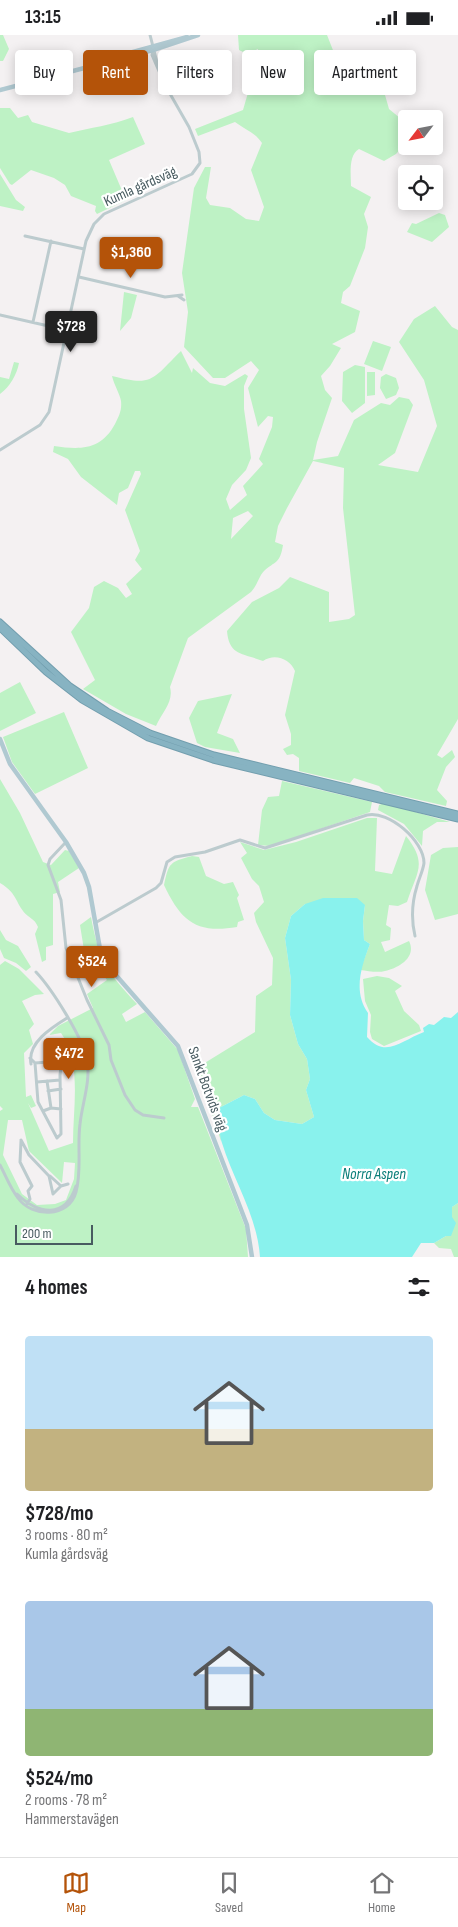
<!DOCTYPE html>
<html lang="en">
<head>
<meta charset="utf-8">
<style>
  body { margin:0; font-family:"Sofia Sans Condensed",sans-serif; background:#f6f6f6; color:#202124; height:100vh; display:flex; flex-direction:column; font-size:19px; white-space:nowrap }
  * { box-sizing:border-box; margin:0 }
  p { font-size:16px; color:#757577 }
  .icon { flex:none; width:28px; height:28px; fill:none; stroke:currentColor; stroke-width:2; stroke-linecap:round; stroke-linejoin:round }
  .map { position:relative; height:1222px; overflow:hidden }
  .drawer { display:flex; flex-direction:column; background:#fff; flex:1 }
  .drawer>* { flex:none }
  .top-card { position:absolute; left:15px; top:15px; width:429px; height:45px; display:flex; gap:10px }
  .needle { width:32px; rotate:238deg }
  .controls { position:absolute; left:398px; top:75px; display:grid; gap:10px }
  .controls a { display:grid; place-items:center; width:45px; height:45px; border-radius:5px; background:#fff; box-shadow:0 2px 12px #0003; font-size:25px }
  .scale { position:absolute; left:15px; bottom:12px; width:78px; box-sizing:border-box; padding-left:5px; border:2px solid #485b60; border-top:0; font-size:14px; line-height:18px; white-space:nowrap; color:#485b60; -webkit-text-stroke:4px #fff; paint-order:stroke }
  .price { position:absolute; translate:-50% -42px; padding:0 11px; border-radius:5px; background:#b45309; color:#fff; font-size:16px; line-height:32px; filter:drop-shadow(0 1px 2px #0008) }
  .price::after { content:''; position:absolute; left:50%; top:30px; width:15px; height:11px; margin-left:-8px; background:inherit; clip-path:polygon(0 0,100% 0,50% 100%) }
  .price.active { background:#222; color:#fff }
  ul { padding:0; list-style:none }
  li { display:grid; align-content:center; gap:10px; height:265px; padding:0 25px }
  li span { display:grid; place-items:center; height:155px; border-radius:5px; color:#555 }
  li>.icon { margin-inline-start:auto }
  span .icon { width:90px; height:90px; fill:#fffc; stroke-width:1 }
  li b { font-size:21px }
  h2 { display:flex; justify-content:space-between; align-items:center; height:60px; padding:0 25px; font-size:21px }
  .chip { padding:0 18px; border-radius:5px; background:#fff; box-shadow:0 2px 12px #0003; font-size:18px; line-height:45px }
  .chip.active { background:#b45309; color:#fff }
  .status { display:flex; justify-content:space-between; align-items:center; height:35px; padding:0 25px; background:#fff; direction:ltr }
  .status svg { height:14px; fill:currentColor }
  .dock { display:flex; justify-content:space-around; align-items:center; height:70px; border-top:1px solid #e0e0e0; background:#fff; font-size:14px; color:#757577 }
  .dock a { display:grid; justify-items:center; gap:2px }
  .dock .active { color:#b45309 }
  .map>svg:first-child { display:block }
  .green { fill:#bef2c5; fill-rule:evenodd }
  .water { fill:#89f2ed }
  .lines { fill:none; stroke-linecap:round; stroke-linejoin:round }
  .highway-casing { stroke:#729eae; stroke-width:7 }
  .minor { stroke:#bccbce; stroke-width:3 }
  .major { stroke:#b0c9d1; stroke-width:4.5 }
  .highway { stroke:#87b3c2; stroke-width:5 }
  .labels { text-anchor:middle; stroke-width:4.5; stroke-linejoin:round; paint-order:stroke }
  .street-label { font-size:15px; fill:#485b60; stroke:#fff }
  .water-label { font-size:16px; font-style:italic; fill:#097d78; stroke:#fff }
</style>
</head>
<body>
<div class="status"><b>13:15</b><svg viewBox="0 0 49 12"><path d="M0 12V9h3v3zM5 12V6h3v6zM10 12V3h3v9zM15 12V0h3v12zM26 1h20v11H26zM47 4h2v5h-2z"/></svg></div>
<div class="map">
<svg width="458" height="1222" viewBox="0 0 458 1222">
  <rect width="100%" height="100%" fill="#f4f1f2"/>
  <path class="green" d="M0,0H3L9,14L3,26H0Z
    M238,0H327L340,33L379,50L385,60L389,74L406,88V108L396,119L384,126L359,114C348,120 351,140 351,151L371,162L364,179L368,192L365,213L350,251L343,257L341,268L360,276L355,297L332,309L341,313L330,331L321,341L325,355L332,363L317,407L313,425L338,421L354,385L381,368L390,370L399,362L409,364L413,370L395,418L378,430L418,437L437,391L424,345L399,307L414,284L435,271L452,292L458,295V684L437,720L442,723L452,715L455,722L446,732L437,755L447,766L446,771L385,757L379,751L354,743L350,748L299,736V723L293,719L287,720L283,714L291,710V699L285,680L295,636C290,624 275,618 263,626C243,618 229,621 227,596L252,567L279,553L290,542L329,557V587L349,584L355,580L343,473L344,433L313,426L287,473L278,491L275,507L283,510C280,529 275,526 264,536C259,541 257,551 251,557L188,603L170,652C174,667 162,677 156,691L126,679L83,654L95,645L71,597L89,573L94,552L104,546L118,553L126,563L132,559L126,549L142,534L135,525L140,516L125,475L141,439L140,436H135L128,453L119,458L117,470L81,442L68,424L53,417L54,411C81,415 101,415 115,389C119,381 122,375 121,366C120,359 114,350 112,341C154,352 152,344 181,316L192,338L193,333L210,348L225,351L245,339L248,341L244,351V374L251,423L246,435L232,450L226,464L230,475L247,460L243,451L263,429L259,424L272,392L273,382L268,381L258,392L248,353L259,335L251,326L225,343H213L184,312L188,277L182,238L194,153L205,132H211L206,163L210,170L230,173L246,184L259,186L264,172L251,135L262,108C256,98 244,94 235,87L198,101L195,94L243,75L258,23V14L247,19L239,15ZM248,476L253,481L231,504L233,483Z
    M0,73H10L18,83L28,80L32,87L69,98C90,93 112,90 133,82L145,109L109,125L126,165L97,179L95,176L96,171L71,161L65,150L54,143L31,135L12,150L10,149L0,133Z
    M0,139L16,165L25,172L23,176L0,171Z
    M439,178L445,180L449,192L432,207L407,197L412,188L416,189Z
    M124,257L137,260L131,283L120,296Z
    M373,306L391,312L382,336L364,329Z
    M14,327L19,328C17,339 10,352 0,359V342L9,344Z
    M355,330L365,332V368L352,378L342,366L343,337Z
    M367,337H375V360L367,361Z
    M386,339L396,343L399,353L396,360L386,364L380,353L381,342Z
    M20,647L36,678L0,696V658Z
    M232,659L217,698L233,704L240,718L205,712L197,708L189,683L198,666Z
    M64,677L88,733L35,759L12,727L3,702Z
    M0,744L20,778L43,827L51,830L65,815L69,816L79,833L58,847L60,857L53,859V910L46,912V925L42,927L35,899L38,892C35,885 33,885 28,881C15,870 19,859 0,848Z
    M282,746L372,767L370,777L270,811L258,810L262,775L268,762L279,761Z
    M384,768L450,787H437L423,796L422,811L404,789L378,775L379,770Z
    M367,783H377L375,836L392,839L406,801C428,829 417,836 407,867L398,871L389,870L386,890L391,893L390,905L381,907L385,917L409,906C417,922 399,933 385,936C378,938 368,936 360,935L370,909L364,905L363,886L365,870L305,869L291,881L285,903L291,945L290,980L298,1009L307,1024L310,1044L306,1055L314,1082L302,1089L275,1085L264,1078L255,1064L244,1060L219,1073L221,1106L200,1042L203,1038V1029L255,997L256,961L272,950L273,923L256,887L254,878L264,867L259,851L252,844L241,823L247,818L240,807L264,815L296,807Z
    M458,812V879L435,885L425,855L431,820L443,813Z
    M192,821L199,822L206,841L224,849L233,847L239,860L237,863L244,885L238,887L237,892C196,899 181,886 164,850C169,827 170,827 192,821Z
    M91,882C99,925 107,937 137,969L122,979L126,987L145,977L178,1015L195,1064L191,1072H198L246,1194L248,1222H0V1076L3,1074L0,1071V930L5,926L19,934L44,959L35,960L22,966L34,989L29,995L33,1009L24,1018L26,1062L31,1060L36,1071L31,1073L28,1068L49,1116L73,1108C73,1073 82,1027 61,998L49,1000L58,991L93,973L87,959L107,945L84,915L80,890ZM8,1085H22L29,1116L62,1148L64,1127L75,1128L74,1144L66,1165L55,1169L37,1170L22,1159L3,1120Z
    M0,895L6,905L18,911L31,932L26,936L16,928L4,923L0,914Z
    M377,941L389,943L402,951L395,956L404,976L419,990L421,996L384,1011L372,1004L370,997L371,980L365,966L363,944Z
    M458,1168V1222H454L451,1214L439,1213L434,1208L446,1201L452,1182V1172Z"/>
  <path class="water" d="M323,863H357L365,870L363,886L364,905L370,909C361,932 353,957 368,978L367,1002C386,1024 402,1005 424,997L423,993L429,989L434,990L444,982L451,983L458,977V1168L452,1172V1182L456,1188L451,1201H446L434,1208H421L412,1222H260C257,1180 234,1147 222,1108C218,1098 221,1084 219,1073L244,1060L255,1064L264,1078L275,1085L302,1089L314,1082L306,1055L310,1044L307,1024L298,1009L290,980L291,945L285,903L291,881L305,869Z"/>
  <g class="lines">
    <defs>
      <path id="highway" d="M0,587L70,651L107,676L150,698L214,720L458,779
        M0,593L46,637L82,665L148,703L213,725L458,784"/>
    </defs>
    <use href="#highway" class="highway-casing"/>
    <path class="minor" d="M150,0L159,35
      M25,201L84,214
      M79,242L165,262L182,260
      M178,261L184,265
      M0,280L66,295
      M33,287L51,206
      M0,415L40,390L49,377L86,206L94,189L104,179L192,139L200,128L199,117L189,92L165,50L152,20L153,15
      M66,807L50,824L48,830L61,865L66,913L87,965L109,1010L111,1025L125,1060L135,1075L143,1080L164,1083
      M95,888L156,853L161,848L167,827L175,822L205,817L240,805L265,813L367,780C389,775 424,806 424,828C423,836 419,843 417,851C412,867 411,884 415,901
      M30,1023L35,1028L38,1067L57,1103L61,1099L60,1040L62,1023L59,1013L52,1017L45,1027
      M35,1028L61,1026
      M31,1029C27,1008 51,993 67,983
      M47,1046L51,1073
      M37,1047L60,1045
      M48,1056L61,1054
      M43,1076L51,1073L61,1074
      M21,1105L29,1120L49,1141L53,1159L61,1151L68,1149
      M21,1106L20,1127L32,1151L28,1156L30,1164L27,1169
      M0,1130C6,1141 10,1153 18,1163C32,1183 69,1183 76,1157C82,1136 77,1111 80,1089C82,1069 91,1046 87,1025C83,1003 52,954 36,937
      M50,1141L61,1151
      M17,1159C38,1179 65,1185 76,1151"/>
    <path class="major" d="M115,22L187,2
      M0,55L153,15L198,0
      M0,704L10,729L66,807L84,838L89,852L100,914L107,930L178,1011L247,1190L252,1222"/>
    <use href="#highway" class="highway"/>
  </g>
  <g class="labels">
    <g class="street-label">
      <text transform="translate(140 151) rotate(-24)" y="5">Kumla gårdsväg</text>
      <text transform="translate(208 1054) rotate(70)" y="5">Sankt Botvids väg</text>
    </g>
    <g class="water-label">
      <text x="374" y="1144">Norra Aspen</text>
    </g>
  </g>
</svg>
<div class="controls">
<a><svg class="needle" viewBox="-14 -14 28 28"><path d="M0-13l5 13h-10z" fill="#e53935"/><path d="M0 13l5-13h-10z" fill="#757577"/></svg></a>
<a><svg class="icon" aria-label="locate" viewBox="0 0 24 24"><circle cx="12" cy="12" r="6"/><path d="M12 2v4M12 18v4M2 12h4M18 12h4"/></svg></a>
</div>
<div class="scale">200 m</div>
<b class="price" style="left:131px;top:244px">$1,360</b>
<b class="price active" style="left:71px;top:318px">$728</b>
<b class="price" style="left:92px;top:953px">$524</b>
<b class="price" style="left:69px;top:1045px">$472</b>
<div class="top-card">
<a class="chip">Buy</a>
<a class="chip active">Rent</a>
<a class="chip">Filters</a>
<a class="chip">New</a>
<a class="chip">Apartment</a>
</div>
</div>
<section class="drawer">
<h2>4 homes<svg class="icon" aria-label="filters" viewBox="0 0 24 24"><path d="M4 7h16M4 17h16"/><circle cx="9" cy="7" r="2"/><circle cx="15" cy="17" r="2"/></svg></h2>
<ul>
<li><span style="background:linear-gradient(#bfe0f5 60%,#c2b280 0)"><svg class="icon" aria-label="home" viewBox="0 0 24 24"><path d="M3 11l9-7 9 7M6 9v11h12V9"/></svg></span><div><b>$728/mo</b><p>3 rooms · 80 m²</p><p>Kumla gårdsväg</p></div></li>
<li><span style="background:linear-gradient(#a9c7e8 70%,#8fb573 0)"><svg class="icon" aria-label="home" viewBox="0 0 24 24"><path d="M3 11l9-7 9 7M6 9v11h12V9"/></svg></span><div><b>$524/mo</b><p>2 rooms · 78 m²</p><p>Hammerstavägen</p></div></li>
</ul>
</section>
<nav class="dock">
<a class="active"><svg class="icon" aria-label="map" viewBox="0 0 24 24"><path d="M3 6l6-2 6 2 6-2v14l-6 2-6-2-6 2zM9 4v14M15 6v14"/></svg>Map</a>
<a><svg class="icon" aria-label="saved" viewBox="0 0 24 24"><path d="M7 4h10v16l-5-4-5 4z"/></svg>Saved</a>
<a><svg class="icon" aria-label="home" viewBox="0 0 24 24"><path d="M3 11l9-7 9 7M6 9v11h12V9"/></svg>Home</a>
</nav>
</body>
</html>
